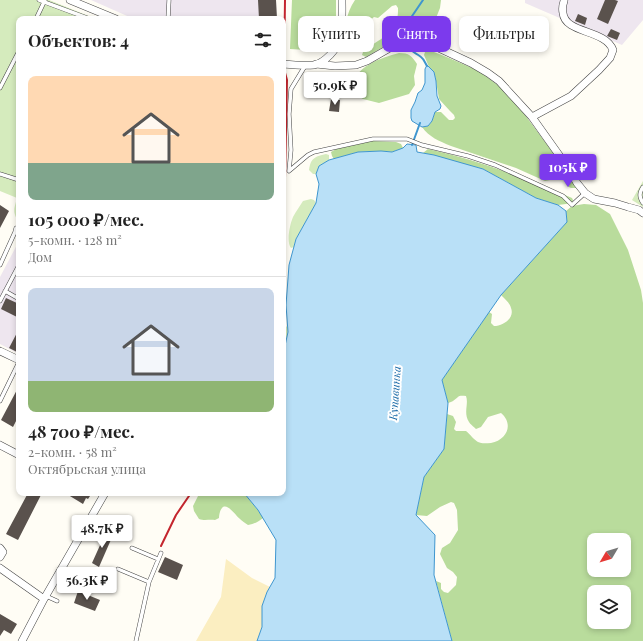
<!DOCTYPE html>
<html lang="ru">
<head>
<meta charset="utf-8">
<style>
  body { margin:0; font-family:"Playfair Display",serif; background:#f6f6f6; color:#222; height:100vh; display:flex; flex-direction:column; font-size:15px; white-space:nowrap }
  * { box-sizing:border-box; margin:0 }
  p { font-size:13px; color:#767676 }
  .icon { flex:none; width:22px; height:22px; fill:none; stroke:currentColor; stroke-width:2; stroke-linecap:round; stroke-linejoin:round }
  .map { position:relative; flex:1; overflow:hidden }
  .sheet { position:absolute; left:16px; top:16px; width:270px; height:480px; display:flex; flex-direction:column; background:#fff; border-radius:8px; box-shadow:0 2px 6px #0003 }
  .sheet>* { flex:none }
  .hud { position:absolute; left:298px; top:16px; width:285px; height:36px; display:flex; gap:8px }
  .needle { width:26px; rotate:232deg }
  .buttons { position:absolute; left:587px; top:533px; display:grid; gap:8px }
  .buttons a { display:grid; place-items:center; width:44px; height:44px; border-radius:8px; background:#fff; box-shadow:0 2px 6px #0003; font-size:20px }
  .price { position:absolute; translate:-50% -34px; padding:0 9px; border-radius:4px; background:#fff; color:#222; font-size:13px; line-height:26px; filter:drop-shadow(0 1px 2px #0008) }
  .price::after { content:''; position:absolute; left:50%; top:24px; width:12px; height:9px; margin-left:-6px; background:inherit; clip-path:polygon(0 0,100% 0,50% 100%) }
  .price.on { background:#7c3aed; color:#fff }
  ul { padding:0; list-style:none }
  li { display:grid; align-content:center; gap:8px; height:212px; padding:0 12px }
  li+li { border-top:1px solid #e0e0e0 }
  li span { display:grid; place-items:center; height:124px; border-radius:8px; color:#555 }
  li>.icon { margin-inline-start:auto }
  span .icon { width:72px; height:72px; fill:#fffc; stroke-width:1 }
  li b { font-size:17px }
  h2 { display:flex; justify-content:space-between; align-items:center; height:48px; padding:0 12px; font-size:17px }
  .chip { padding:0 14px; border-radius:8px; background:#fff; box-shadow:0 2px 6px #0003; font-size:14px; line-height:36px }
  .chip.on { background:#7c3aed; color:#fff }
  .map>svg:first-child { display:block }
  .industrial { fill:#eee6ef }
  .green { fill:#d5ebbd }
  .forest { fill:#b9dc9c; fill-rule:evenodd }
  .sand { fill:#fbeec1 }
  .water { fill:#b9e0f7; stroke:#3f96cf }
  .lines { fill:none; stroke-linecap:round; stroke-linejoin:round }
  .stream { stroke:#3f96cf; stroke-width:2 }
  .building { fill:#5a524d }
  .lane-casing { stroke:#444; stroke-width:4.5 }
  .street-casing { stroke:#444; stroke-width:8 }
  .lane { stroke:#fff; stroke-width:3.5 }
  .street { stroke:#fff; stroke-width:7 }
  .rail { stroke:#c4262e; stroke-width:2 }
  .labels { text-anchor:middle; stroke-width:4; stroke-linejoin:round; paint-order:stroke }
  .water-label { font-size:11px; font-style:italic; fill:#1768a6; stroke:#fff }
</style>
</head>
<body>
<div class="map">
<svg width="643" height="641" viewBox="0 0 643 641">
  <rect width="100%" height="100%" fill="#fffdf5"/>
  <path class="industrial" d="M91,0H276L277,19H134Z
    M525,0H643V20L622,45L525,3Z
    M19,241V354L0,344V277Z"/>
  <path class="green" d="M0,0H49L96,19H19V223C12,211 14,210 17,198L0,191Z
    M326,154L329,155V160L319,166L316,174H313L309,170C311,158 314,157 326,154Z
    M643,181V207L632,200Z
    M311,199L314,200L316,203L296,239L294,247L291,248C286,242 290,224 293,217C296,211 300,206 303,201Z
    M285,325L288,328V332L283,355V326Z"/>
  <path class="forest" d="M292,0H336V22L332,41L324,51L290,49Z
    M355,0H441L440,8L436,18L426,31L418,35L411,34L398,36L390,43L366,57L362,55L363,52C379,37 399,36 398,8L396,5L392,6L378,18L374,17C371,19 371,22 369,25C364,32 354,42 347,46L344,44C344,29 346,13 355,0Z
    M429,50L449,58L479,71L499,86L519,107L578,186L576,188H571L567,186L560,172L557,167L553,168L551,171L552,176L550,180L545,181L516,168L451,146C439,141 429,137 422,127L428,126L432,121L435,112H441L449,120H453L455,118L454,115L450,111L439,99L436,81L434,72L429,67L424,55L425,52Z
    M399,53C409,53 412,56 417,64L414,76L415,85L409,94L379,103L363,99L353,93C349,68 380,58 399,53Z
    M372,141L396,142L401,144L403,148L392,152L381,151L358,152L334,159L332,156L331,152L336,149Z
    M428,149C478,160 525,178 572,198L573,200L572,203L566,204L558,205L536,198L483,169L423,153Z
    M584,204L596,205L610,214L628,250L641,290L643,303V641H452L436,581L441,583V589L444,592L448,593L456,585L457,577L453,572L447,568L440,554L442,548L450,543L458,530L457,510L454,503L451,502L440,507L427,516L416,515L424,477L444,449L447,414L453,416L456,422L454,429L456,431H466C470,434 474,440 478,442C482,444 487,443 491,443C507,440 514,424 501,413L488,417L481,427L476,429C474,427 470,424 469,422C463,413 469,404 466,396C457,395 459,397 453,401C452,402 450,402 448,403L442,380L489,312L492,314L491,323L494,326C503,326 515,318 511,308C510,303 505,299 501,295L567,222L566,211L572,206ZM594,540H624V570H594ZM594,592H624V622H594Z
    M203,493H244L258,510L263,518C258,522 254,524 248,525C245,523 242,521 240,519C236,516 227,502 222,508C220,510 219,515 219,518L215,520C209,519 205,521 199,519L194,511L193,506L198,496Z"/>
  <path class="sand" d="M226,559L252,578L270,587C261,601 263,610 262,625C261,630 259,636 257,641H196L221,597Z"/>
  <path class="water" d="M427,65L434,72L436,81L437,96L441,106L440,109L435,112L432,121L428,126L422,127L412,121L411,118V110L415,102L418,93L422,90L425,83V69Z
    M407,144L416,145L417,152L434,155L483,169L536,198L558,205L566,211L567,222L501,295L442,380L448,403L444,449L424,477L416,515L435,535L434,575L452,641H257L262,627V606L267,592L275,578L276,540L258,510L244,493H283V355L288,332L286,305L289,265L296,239L316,203L319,184L316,174L319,166L329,160L358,152L381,151L392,152L403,148Z"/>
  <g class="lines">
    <path class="stream" d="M406,37V25L423,0
      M408,45C411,53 415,52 421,57C424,59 425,63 427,66
      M412,145L420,123"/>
  </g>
  <path class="building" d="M258,0H276L277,19H259Z
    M605,0H615L618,1L608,24L597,19Z
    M578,14L587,18L585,25L575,21Z
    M611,29L620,33L617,40L607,36Z
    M331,99L340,100L339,112L329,111Z
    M0,205L9,211L0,228Z
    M6,298L19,304V318L1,309Z
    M19,329V348L17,352L9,348Z
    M19,386V415L13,427L1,420Z
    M28,493H42L18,540L6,534Z
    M65,493H92L88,499L86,498L83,504Z
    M106,532L113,535L99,567L92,563Z
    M165,557L183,565L177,580L158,572Z
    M78,591L100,600L95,611L74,603Z
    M0,614L17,624L11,634L4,630L0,636Z"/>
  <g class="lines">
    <defs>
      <path id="lane" d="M39,0L90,19
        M36,19L45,0
        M168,19L169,0
        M0,88L19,51
        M289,171L308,155L314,152L373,139H407L422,145L468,156L495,165L563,196L572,205L585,193
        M289,171L291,150L289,114L291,89L305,66
        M0,174L19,180
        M643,187C639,193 639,197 643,203
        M0,265L15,232L16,228
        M5,291L19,299
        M0,301L19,265
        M0,401L19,362
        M132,548L158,559
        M61,569L72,574
        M118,569L149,582
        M46,596L57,601
        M136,641L149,582L161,553"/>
      <path id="street" d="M70,0L116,19
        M283,64C293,65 304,66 314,65C320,64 325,60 330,55C344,41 342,19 342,0
        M316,64L335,66L356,65L367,61L395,45L415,40H420L428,43L471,63L488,73L499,81L532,117L564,162L577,183L585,193L594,199L615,203L628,207L639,210L643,213
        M532,117L571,96L599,70L610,58L613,50C605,29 565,34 563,13C562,9 563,4 564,1
        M0,351L19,360
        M0,445L19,455
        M0,548L3,552L0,557
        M0,568L44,599
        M22,641L44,599L105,493"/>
    </defs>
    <use href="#lane" class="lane-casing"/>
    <use href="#street" class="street-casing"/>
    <use href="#lane" class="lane"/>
    <use href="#street" class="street"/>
    <path class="rail" d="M284,73L285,0
      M283,224L285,178L287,80L284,69
      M161,546L176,515L191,493"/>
  </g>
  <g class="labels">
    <g class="water-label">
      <text transform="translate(395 393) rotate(-86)" y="4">Купавинка</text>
    </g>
  </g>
</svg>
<div class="buttons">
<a><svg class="needle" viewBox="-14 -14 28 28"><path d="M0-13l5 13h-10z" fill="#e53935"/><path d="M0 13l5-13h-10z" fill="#767676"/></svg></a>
<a><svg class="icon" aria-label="layers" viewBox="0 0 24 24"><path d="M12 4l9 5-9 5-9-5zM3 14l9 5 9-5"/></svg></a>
</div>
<b class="price" style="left:335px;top:106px">50.9K ₽</b>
<b class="price on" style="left:568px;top:188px">105K ₽</b>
<b class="price" style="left:102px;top:549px">48.7K ₽</b>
<b class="price" style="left:87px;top:601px">56.3K ₽</b>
<div class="hud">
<a class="chip">Купить</a>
<a class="chip on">Снять</a>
<a class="chip">Фильтры</a>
</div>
<section class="sheet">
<h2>Объектов: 4<svg class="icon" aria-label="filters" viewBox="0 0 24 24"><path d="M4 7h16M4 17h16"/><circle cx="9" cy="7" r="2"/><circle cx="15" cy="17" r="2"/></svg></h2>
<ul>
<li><span style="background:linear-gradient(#ffd9b3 70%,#7fa58c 0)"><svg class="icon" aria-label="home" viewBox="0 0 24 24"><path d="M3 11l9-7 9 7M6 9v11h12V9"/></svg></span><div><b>105 000 ₽/мес.</b><p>5-комн. · 128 m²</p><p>Дом</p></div></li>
<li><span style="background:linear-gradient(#c9d6e8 75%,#8fb573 0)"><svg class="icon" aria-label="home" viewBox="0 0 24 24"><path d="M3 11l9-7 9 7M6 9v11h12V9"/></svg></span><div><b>48 700 ₽/мес.</b><p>2-комн. · 58 m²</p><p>Октябрьская улица</p></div></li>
</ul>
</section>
</div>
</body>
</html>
